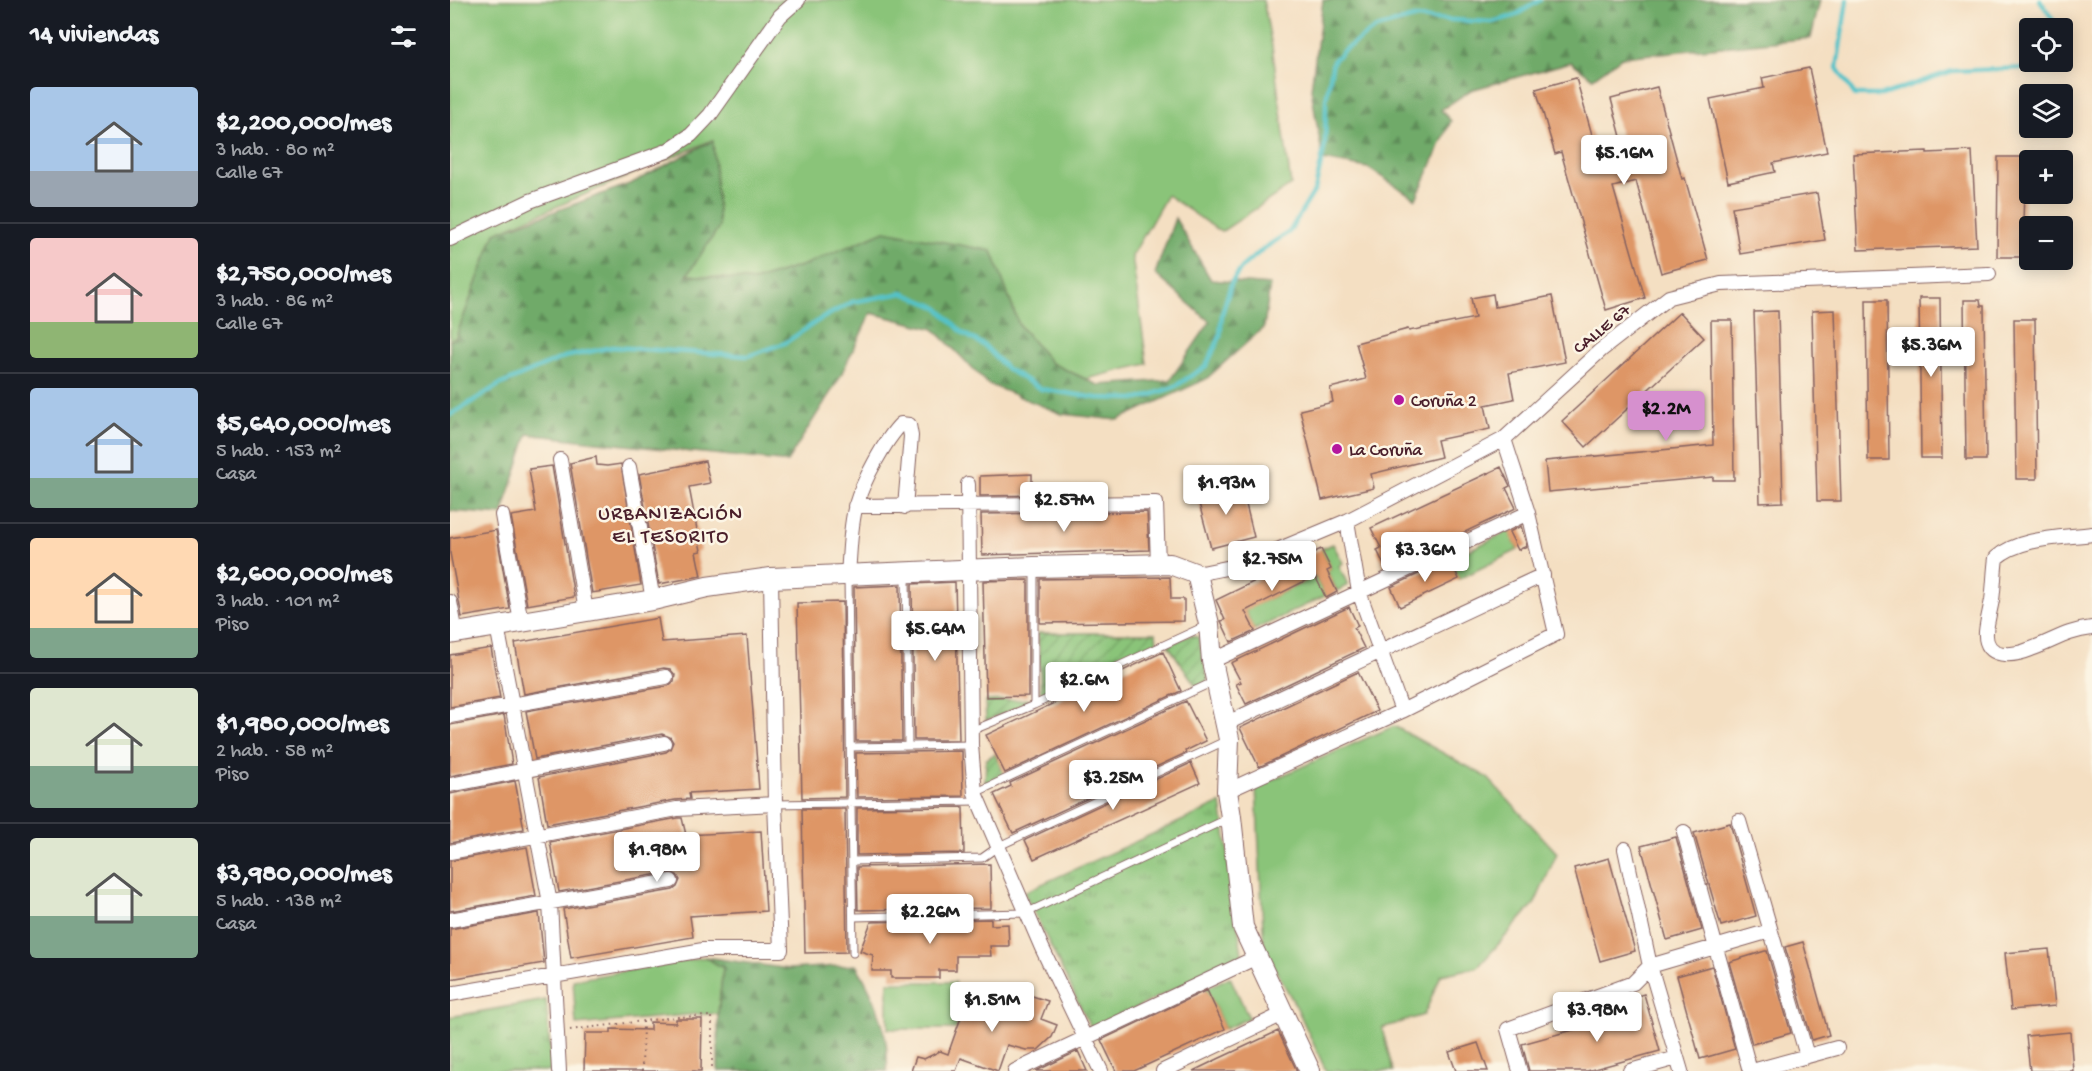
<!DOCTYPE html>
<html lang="es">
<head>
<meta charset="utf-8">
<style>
  body { margin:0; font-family:"Gochi Hand",sans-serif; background:#242831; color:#f1f3f6; height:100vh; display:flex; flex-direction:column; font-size:22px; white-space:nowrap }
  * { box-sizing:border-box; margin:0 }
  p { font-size:20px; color:#9ea1a6 }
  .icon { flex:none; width:33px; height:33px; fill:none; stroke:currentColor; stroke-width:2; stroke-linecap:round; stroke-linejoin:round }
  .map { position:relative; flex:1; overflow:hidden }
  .drawer { display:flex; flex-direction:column; background:#171b24; width:450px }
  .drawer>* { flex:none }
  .tools { position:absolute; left:1569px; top:18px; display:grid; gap:12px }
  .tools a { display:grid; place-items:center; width:54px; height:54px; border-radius:6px; background:#171b24; box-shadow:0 3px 15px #0003; font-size:30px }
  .price { position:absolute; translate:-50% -51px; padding:0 14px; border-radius:6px; background:#fff; color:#222; font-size:20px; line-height:39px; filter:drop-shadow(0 2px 3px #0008) }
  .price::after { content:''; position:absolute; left:50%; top:36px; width:18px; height:14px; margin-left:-9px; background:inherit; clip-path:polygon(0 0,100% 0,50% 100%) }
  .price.current { background:#d690ce; color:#111 }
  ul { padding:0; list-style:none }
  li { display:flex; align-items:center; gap:18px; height:150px; padding:0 30px }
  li+li { border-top:2px solid #363941 }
  li span { display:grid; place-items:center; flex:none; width:168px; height:120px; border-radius:6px; color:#555 }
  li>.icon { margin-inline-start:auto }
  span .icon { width:72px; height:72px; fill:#fffc; stroke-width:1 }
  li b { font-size:26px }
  h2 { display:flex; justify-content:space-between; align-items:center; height:72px; padding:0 30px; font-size:26px }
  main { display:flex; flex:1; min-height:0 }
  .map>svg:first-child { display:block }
  .grass { fill:#8ac479; stroke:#6a7252; stroke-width:1.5 }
  .forest { fill:url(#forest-firs); stroke:#5c644a; stroke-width:1.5 }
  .park { fill:url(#park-tufts); stroke:#6a7252; stroke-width:1.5 }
  .garden { fill:url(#garden-furrows); stroke:#6a7252; stroke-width:1.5 }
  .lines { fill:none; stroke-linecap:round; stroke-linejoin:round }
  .stream { stroke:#54c2c8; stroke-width:4.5 }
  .building { fill:#de9666 }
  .lane-casing { stroke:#866260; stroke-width:9 }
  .street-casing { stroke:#866260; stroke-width:16 }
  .secondary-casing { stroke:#866260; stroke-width:22 }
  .path { stroke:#866260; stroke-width:2; stroke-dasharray:1.5 4.5; stroke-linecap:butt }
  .lane { stroke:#fff; stroke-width:7 }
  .street { stroke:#fff; stroke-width:14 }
  .secondary { stroke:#fff; stroke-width:20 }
  .poi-dot { fill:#b5179e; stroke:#fcf5e5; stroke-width:2 }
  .labels { text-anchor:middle; stroke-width:5; stroke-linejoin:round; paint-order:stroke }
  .street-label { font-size:18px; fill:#4a1f2b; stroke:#fcf5e5 }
  .poi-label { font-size:18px; fill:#4a1f2b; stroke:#fcf5e5; text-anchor:start }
  .neighbourhood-label { font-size:20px; letter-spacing:1.5px; fill:#4a1f2b; stroke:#fcf5e5 }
</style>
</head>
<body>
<main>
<section class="drawer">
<h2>14 viviendas<svg class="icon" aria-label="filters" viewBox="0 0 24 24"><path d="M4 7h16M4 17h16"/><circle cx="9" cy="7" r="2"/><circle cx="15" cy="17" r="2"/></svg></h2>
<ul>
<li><span style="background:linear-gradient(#a9c7e8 70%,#9aa5b1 0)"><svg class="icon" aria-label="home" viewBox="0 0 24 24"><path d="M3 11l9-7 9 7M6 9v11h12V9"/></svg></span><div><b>$2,200,000/mes</b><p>3 hab. · 80 m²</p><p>Calle 67</p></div></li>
<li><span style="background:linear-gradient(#f6c9c9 70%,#8fb573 0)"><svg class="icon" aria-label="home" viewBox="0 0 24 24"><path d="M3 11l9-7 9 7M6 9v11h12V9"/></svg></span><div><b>$2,750,000/mes</b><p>3 hab. · 86 m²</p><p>Calle 67</p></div></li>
<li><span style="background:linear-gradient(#a9c7e8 75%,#7fa58c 0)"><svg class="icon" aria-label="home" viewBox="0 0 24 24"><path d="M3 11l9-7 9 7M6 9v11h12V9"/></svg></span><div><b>$5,640,000/mes</b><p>5 hab. · 153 m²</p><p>Casa</p></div></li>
<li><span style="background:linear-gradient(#ffd9b3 75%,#7fa58c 0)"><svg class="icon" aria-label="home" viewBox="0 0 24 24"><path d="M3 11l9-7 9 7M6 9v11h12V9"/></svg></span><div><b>$2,600,000/mes</b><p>3 hab. · 101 m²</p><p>Piso</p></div></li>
<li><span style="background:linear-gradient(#dfe7d0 65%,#7fa58c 0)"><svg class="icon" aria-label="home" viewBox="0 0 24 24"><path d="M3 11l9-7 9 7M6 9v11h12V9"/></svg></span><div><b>$1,980,000/mes</b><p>2 hab. · 58 m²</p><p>Piso</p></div></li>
<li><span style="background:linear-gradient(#dfe7d0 65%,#7fa58c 0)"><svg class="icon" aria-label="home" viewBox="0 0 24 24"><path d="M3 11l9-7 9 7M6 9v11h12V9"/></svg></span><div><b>$3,980,000/mes</b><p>5 hab. · 138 m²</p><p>Casa</p></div></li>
</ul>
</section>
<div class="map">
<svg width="1642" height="1071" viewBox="0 0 1642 1071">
  <defs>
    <pattern id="forest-firs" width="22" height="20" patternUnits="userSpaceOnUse" patternTransform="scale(1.5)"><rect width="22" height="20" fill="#6faa69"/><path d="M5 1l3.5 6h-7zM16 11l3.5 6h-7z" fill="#5d8a57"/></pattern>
    <pattern id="park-tufts" width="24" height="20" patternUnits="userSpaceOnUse" patternTransform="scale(1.5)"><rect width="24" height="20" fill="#8ac479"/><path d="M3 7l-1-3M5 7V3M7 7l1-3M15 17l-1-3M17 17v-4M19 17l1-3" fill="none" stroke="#739f63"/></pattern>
    <pattern id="garden-furrows" width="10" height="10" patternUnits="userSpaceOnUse" patternTransform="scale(1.5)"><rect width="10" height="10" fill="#8ac479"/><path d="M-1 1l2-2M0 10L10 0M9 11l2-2" fill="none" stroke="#739f63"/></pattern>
  </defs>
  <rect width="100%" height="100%" fill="#fcf5e5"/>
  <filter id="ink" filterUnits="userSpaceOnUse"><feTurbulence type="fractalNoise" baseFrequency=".0167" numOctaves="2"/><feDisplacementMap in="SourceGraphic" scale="12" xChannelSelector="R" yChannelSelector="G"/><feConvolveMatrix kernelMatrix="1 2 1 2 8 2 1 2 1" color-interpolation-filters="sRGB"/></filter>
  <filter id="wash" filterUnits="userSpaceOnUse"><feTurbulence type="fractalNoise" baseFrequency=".008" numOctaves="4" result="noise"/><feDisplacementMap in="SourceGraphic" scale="24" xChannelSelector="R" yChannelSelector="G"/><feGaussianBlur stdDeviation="1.35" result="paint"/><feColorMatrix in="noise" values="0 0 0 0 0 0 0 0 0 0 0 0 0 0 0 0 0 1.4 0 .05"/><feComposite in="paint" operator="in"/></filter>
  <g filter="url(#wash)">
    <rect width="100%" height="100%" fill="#f4dfc2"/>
    <path class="grass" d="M7,0H813L822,46L841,185L771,232L717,195L682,256L697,364L636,379L601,363L569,325L542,251L354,265L304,281L237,275L269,227L262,140L45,233L6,337L0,341V3Z
      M1059,531L1068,550L1009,579L1000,559Z
      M883,544L893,563L889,566L898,585L887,591L877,571L881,569L871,549Z
      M865,577L875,596L804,630L795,610Z
      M944,726L1037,777L1107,853L1085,903L1028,967L991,975L974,1015L932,1028L943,1071H876L847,1008L814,949L806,787Z
      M255,957L273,967L268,1014H248L126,1025L123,980Z
      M780,977L799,1018L775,1029L756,988Z
      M438,982H505L507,1029H438Z"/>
    <path class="forest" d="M873,0H1370L1361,38L1172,57L1143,78L1121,62L1021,90L991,110L1001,121L966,199L918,168L873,160L861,89Z
      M263,140L269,227L237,275L304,281L354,265L435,231L542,251L569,325L601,363L648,385L720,380L760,322L705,274L725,218L761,280L820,285L814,327L756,379L668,420L612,414L538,384L484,329L421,313L389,379L337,462C251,452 164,445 78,434L52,515L0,511V341L6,337L45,233L182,183Z
      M255,957L339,969L406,965C425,996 440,1034 437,1071H268V1014L273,968Z"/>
    <path class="park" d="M771,803L792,955L642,1030L574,892Z
      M96,1000L102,1071H0V1017Z"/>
    <path class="garden" d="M588,633H706L707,643L591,696Z
      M741,635L748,637L758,679L757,682L746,686L718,645Z
      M580,699V702L536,721L535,701Z
      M545,754L555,777L539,784L535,783L536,759Z"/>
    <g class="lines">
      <path class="stream" d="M1397,0L1387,68L1405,95H1432L1502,71L1575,68L1588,62
        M1590,0L1604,22L1603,28
        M0,415L49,385L114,357L162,347L298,356L335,343L369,320L402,302L453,293L487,307L513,333L535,346L557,369L591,389L647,398L689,399L724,387L756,366L770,337L772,314L782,281L794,265L816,247L839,232L865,190L875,145L876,100L883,61L894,50L926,28L964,18L1042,22L1064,16L1090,0"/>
    </g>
    <g id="blocks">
      <path class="building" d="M1359,68L1377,152L1323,163L1325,172L1278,182L1260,99L1314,88L1312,78Z
        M1126,78L1148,156L1174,148L1161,99L1207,87L1232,179L1235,178L1258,260L1211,273L1186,181L1163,187L1195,298L1156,310L1111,152L1105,154L1086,89Z
        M1477,151V153L1522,151L1527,246L1408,250L1403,154Z
        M1548,157H1575L1572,257H1547Z
        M1367,193L1375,240L1290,254L1282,207Z
        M1043,294L1045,307L1102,296L1115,362L1059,373L1064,399L1035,405L1040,429L987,440L991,457L921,474L924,488L872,500L850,410L883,402L880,388L916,379L906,343L958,329L959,331L1025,318L1021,298Z
        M1469,298H1490L1492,458H1471Z
        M1416,300H1437L1439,460H1418Z
        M1514,300H1530L1531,306H1534L1536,460H1516Z
        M1385,310L1391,501H1367L1362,311Z
        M1328,311L1333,502L1310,503L1304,312Z
        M1230,312L1254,338L1136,447L1112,421Z
        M1564,319H1585L1587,479H1566Z
        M1261,320H1282L1284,480H1263V477L1098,492L1095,461L1263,445Z
        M146,457L147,465L157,466L171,464L191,585L142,593L120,463Z
        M255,461L260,483L239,487L251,551L246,552L251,576L209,584L189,474Z
        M102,466L124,597L77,605L61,516L86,512L79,469Z
        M1051,467L1060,486L1056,488L1066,508L936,569L927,550L931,548L921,528Z
        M582,474V495L530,496V476Z
        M791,484L804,537L761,548L747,496Z
        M697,512L699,550L532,555L531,514Z
        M1071,526L1077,546L1068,550L1059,532Z
        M46,530L60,609L12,617L0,553V538Z
        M871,549L881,569L877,571L887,592L876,598L865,576L795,611L805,631L781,642L771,621L775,620L766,600Z
        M1000,559L1009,579L950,607L941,587Z
        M720,577L721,599H734V621L590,623V579Z
        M578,580V696L536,697L533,581Z
        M505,582L509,740H464L462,584Z
        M450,585L452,741H406L404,587Z
        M393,602L395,797L352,798L347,603Z
        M899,607L908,626L904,628L914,648L796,704L786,684L791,682L781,663Z
        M208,618L212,642L297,636L309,789L239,793L240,799L225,800L97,824L89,777L216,752L220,749L223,742L220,737L212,734L85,759L76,711L218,686L224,681L225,675L220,669L214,668L74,694L65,643Z
        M41,648L50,698L0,707V655Z
        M713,652L731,691L555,773L536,735Z
        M908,672L927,711L809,767L790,728Z
        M736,701L756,741L735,751L736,753L563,833L544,794L561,786L560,783Z
        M54,715L62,764L0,776V725Z
        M512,751L513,796L407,797L406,753Z
        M741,763L750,783L584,859L575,840Z
        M65,781L74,829L0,843V794Z
        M513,807L514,853L407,855V808Z
        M352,809H395L397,952L355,953Z
        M228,818H232L236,835L311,831L316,911L240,916L243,937L121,958L113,909L223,890L227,887L230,880L227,875L219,872L109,892L100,842Z
        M1280,823L1306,916L1271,926L1244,833Z
        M1226,837L1252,930L1217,940L1191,846Z
        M77,847L86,896L0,911V861Z
        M1159,858L1185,951L1150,961L1124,868Z
        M540,864L541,908L408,910L407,867Z
        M89,913L94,963L0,979V929Z
        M541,919V925L558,924L559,946H540L541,956H506V970H489V978H441V971H422L423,955L410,951L421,922Z
        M1353,942L1379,1035L1362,1040L1335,947Z
        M1599,949L1605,1006L1561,1010L1555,953Z
        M1315,951H1317L1341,1033L1302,1044L1279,962Z
        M1262,966L1285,1049L1250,1059L1227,976Z
        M521,989L571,1007L576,994L598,1001L591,1019L607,1025L602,1037L588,1050H576L557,1045L548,1071L511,1058L506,1071H461L466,1057L474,1059L490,1051L498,1054Z
        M757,990L775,1029L684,1071H666L651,1040Z
        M1194,994L1210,1051L1137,1071H1079L1072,1044L1174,1016L1171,1001Z
        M226,1019H252L251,1071H134L135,1033H161V1029L200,1030V1022L226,1023Z
        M828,1031L847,1071H743L770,1058Z
        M1620,1032L1623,1071H1580L1576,1036Z
        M1028,1043L1038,1071H1006L999,1052Z
        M628,1051L637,1071H586Z"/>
    </g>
  </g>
  <g filter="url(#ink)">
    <use href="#blocks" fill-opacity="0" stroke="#866260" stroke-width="1.5"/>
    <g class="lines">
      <defs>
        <path id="lane" d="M584,569V705
          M456,574L458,746
          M398,578L403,953
          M521,731L584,705L757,625
          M401,747L521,745
          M525,793L765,681
          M325,804L528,801
          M403,861L532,858L549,846L775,741
          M404,917L576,913L779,818"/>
        <path id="street" d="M0,239L80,201L217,151L241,135L260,115L330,16L348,0
          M110,460L136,611
          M179,467L203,600
          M518,484L521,745L525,793L592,948L651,1071
          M405,506L706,503L708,565
          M52,515L71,622
          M897,521L909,592L952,711
          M1642,534C1611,538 1570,537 1546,558C1544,572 1544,586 1542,600C1540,611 1537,621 1536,632C1534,660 1564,656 1581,649C1604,641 1616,631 1642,628
          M398,574C400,552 400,526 406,505C412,483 435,440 451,424L459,425L461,436L455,507
          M747,574L781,567L830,549L897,521L1054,439L1151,350L1219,297L1271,284L1539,274
          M0,602L6,633
          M47,626L100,903L109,1071
          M762,661L1078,513
          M0,716L216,677
          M775,724L1093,575
          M0,785L214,743
          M777,791L952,711L1106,634L1078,513L1054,439
          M1289,821L1357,1056
          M1234,832L1300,1071
          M1175,849L1200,966L1231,1071
          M0,852L227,809L325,804
          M0,920L221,881
          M0,994L253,950H331L325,804L321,578
          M565,1071L807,957
          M713,1071L833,1014
          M1070,1071L1058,1029L1183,983L1200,966L1320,931
          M1180,1071L1227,1058
          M1302,1071L1387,1048"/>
        <path id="secondary" d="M0,634L203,600L257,587L321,578L584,567L720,564L747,574L759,624L762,661L779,739L777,791L781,817L793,927L860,1071"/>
      </defs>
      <use href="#lane" class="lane-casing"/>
      <use href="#street" class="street-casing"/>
      <use href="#secondary" class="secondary-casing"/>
      <path class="path" d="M120,1030L225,1017L262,1016V1071
        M192,1071L193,1021"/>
      <use href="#lane" class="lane"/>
      <use href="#street" class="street"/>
      <use href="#secondary" class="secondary"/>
    </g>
  </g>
  <g class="poi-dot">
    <circle cx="949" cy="400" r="6"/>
    <circle cx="887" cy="449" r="6"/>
  </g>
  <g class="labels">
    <g class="street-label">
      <text transform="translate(1151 328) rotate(-39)" y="6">CALLE 67</text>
    </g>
    <g class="poi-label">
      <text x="961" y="406">Coruña 2</text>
      <text x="899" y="455">La Coruña</text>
    </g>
    <g class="neighbourhood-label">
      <text x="221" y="519">URBANIZACIÓN<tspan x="221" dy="23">EL TESORITO</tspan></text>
    </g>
  </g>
</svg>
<div class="tools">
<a><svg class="icon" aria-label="locate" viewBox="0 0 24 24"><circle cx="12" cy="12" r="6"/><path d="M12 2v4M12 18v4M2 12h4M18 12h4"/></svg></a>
<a><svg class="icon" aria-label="layers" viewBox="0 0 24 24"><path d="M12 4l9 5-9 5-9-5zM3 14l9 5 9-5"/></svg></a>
<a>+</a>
<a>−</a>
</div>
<b class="price" style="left:1174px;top:186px">$5.16M</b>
<b class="price" style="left:1481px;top:378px">$5.36M</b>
<b class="price current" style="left:1216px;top:442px">$2.2M</b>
<b class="price" style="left:776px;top:516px">$1.93M</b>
<b class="price" style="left:614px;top:533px">$2.57M</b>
<b class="price" style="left:975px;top:583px">$3.36M</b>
<b class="price" style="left:822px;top:592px">$2.75M</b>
<b class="price" style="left:485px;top:662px">$5.64M</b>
<b class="price" style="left:634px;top:713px">$2.6M</b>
<b class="price" style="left:663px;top:811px">$3.25M</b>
<b class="price" style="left:207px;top:883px">$1.98M</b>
<b class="price" style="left:480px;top:945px">$2.26M</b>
<b class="price" style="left:542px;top:1033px">$1.51M</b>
<b class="price" style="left:1147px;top:1043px">$3.98M</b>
</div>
</main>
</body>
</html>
